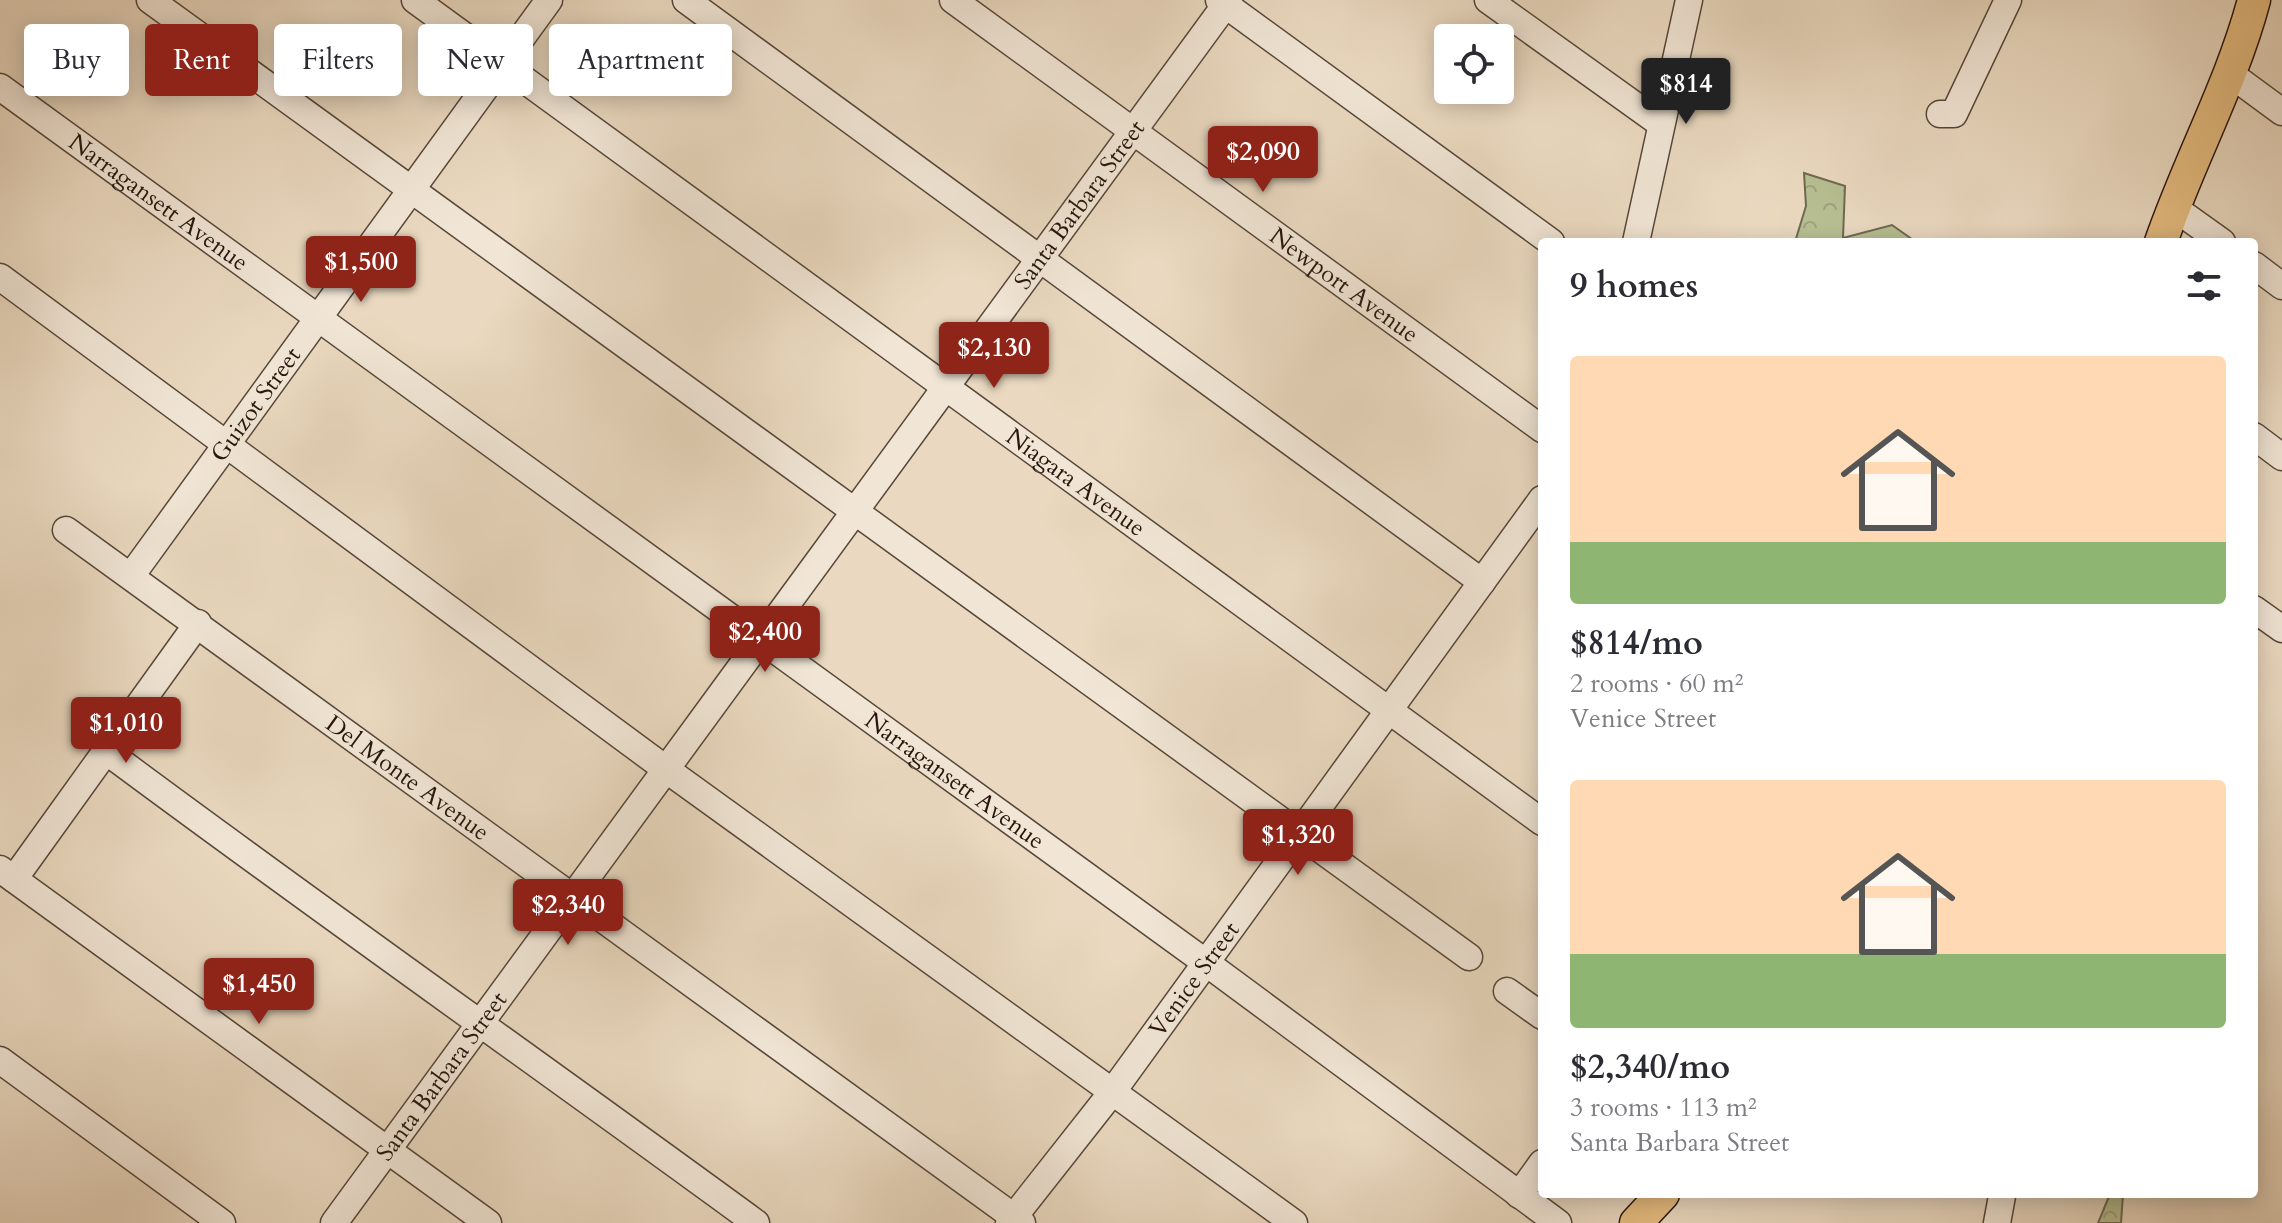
<!DOCTYPE html>
<html lang="en">
<head>
<meta charset="utf-8">
<style>
  body { margin:0; font-family:Cardo,serif; background:#f7f7f7; color:#2b2b33; height:100vh; display:flex; flex-direction:column; font-size:30px; white-space:nowrap }
  * { box-sizing:border-box; margin:0 }
  p { font-size:26px; color:#7c7c81 }
  .icon { flex:none; width:44px; height:44px; fill:none; stroke:currentColor; stroke-width:2; stroke-linecap:round; stroke-linejoin:round }
  .map { position:relative; flex:1; overflow:hidden }
  .drawer { position:absolute; left:1538px; top:238px; width:720px; height:960px; display:flex; flex-direction:column; background:#fff; border-radius:8px; box-shadow:0 4px 20px #0003 }
  .drawer>* { flex:none }
  .guide { position:absolute; left:24px; top:24px; width:760px; height:72px; display:flex; gap:16px }
  .controls { position:absolute; left:1434px; top:24px; display:grid; gap:16px }
  .controls a { display:grid; place-items:center; width:80px; height:80px; border-radius:8px; background:#fff; box-shadow:0 4px 20px #0003; font-size:40px }
  .price { position:absolute; translate:-50% -68px; padding:0 18px; border-radius:8px; background:#8f2418; color:#fff; font-size:26px; line-height:52px; filter:drop-shadow(0 2px 4px #0008) }
  .price::after { content:''; position:absolute; left:50%; top:48px; width:24px; height:18px; margin-left:-12px; background:inherit; clip-path:polygon(0 0,100% 0,50% 100%) }
  .price.on { background:#222; color:#fff }
  ul { padding:0; list-style:none }
  li { display:grid; align-content:center; gap:16px; height:424px; padding:0 32px }
  li span { display:grid; place-items:center; height:248px; border-radius:8px; color:#555 }
  li>.icon { margin-inline-start:auto }
  span .icon { width:144px; height:144px; fill:#fffc; stroke-width:1 }
  li b { font-size:34px }
  h2 { display:flex; justify-content:space-between; align-items:center; height:96px; padding:0 32px; font-size:34px }
  .chip { padding:0 28px; border-radius:8px; background:#fff; box-shadow:0 4px 20px #0003; font-size:28px; line-height:72px }
  .chip.on { background:#8f2418; color:#fff }
  .map>svg:first-child { display:block }
  .forest { fill:url(#forest-crowns); stroke:#6e6a50; stroke-width:2 }
  .lines { fill:none; stroke-linecap:round; stroke-linejoin:round }
  .minor-casing { stroke:#57473a; stroke-width:29 }
  .major-casing { stroke:#26160d; stroke-width:35 }
  .minor { stroke:#f1e6d6; stroke-width:26 }
  .major { stroke:#e5bc80; stroke-width:32 }
  .labels { text-anchor:middle; stroke-width:6; stroke-linejoin:round; paint-order:stroke }
  .street-label { font-size:24px; fill:#26160d; stroke:#f1e6d6 }
</style>
</head>
<body>
<div class="map">
<svg width="2282" height="1223" viewBox="0 0 2282 1223">
  <defs>
    <pattern id="forest-crowns" width="20" height="18" patternUnits="userSpaceOnUse" patternTransform="scale(2)"><rect width="20" height="18" fill="#b7bf92"/><path d="M2 6a3 3 0 1 1 6 0M12 15a3 3 0 1 1 6 0" fill="none" stroke="#9da37d"/></pattern>
  </defs>
  <rect width="100%" height="100%" fill="#ead9c0"/>
  <filter id="stains"><feTurbulence type="fractalNoise" baseFrequency=".0025" numOctaves="4"/><feColorMatrix values="0 0 0 0 .2 0 0 0 0 .09 0 0 0 0 .02 0 0 0 .5 -.17"/></filter>
  <radialGradient id="worn" r=".72"><stop offset=".6" stop-color="#630" stop-opacity="0"/><stop offset="1" stop-color="#630" stop-opacity=".3"/></radialGradient>
  <path class="forest" d="M1804,173L1845,186L1843,238L1892,225L1916,242H1795L1806,206Z
    M2110,1194H2123L2121,1223H2098Z"/>
  <g class="lines">
    <defs>
      <g id="minor">
        <path d="M150,0L1469,957"/>
        <path id="s1" d="M415,0L1542,822"/>
        <path d="M686,0L1482,582"/>
        <path id="s2" d="M953,0L1542,429"/>
        <path d="M1219,0L1551,242"/>
        <path d="M1488,0L1661,124"/>
        <path d="M2229,73L2282,112"/>
        <path id="s3" d="M0,87L1205,962L1558,1223"/>
        <path d="M1940,114H1954L2008,0"/>
        <path d="M2173,207L2222,242"/>
        <path d="M1636,242L1689,0"/>
        <path d="M2254,265L2282,286"/>
        <path d="M0,277L667,770L1294,1223"/>
        <path d="M2254,436L2282,457"/>
        <path id="s4" d="M66,530L1022,1223"/>
        <path id="s5" d="M131,576L549,0"/>
        <path d="M2254,609L2282,629"/>
        <path d="M106,751C321,911 540,1065 756,1223"/>
        <path d="M0,869L488,1223"/>
        <path d="M14,879L198,623"/>
        <path d="M1507,991L1542,1016"/>
        <path d="M0,1060L222,1223"/>
        <path d="M1519,1195L1542,1163"/>
        <path id="s6" d="M334,1223L1229,0"/>
        <path id="s7" d="M1009,1223L1113,1091L1542,499"/>
        <path d="M1997,1223L2002,1196"/>
      </g>
      <path id="major" d="M2161,242C2189,161 2232,83 2254,0
        M1636,1223L1663,1194"/>
    </defs>
    <use href="#minor" class="minor-casing"/>
    <use href="#major" class="major-casing"/>
    <use href="#minor" class="minor"/>
    <use href="#major" class="major"/>
  </g>
  <g class="labels">
    <g class="street-label">
      <text dy="8" stroke="none"><textPath href="#s3" startOffset="196">Narragansett Avenue</textPath></text>
      <text dy="8" stroke="none"><textPath href="#s6" startOffset="1262">Santa Barbara Street</textPath></text>
      <text dy="8" stroke="none"><textPath href="#s2" startOffset="484">Newport Avenue</textPath></text>
      <text dy="8" stroke="none"><textPath href="#s5" startOffset="212">Guizot Street</textPath></text>
      <text dy="8" stroke="none"><textPath href="#s1" startOffset="818">Niagara Avenue</textPath></text>
      <text dy="8" stroke="none"><textPath href="#s4" startOffset="422">Del Monte Avenue</textPath></text>
      <text dy="8" stroke="none"><textPath href="#s3" startOffset="1180">Narragansett Avenue</textPath></text>
      <text dy="8" stroke="none"><textPath href="#s7" startOffset="306">Venice Street</textPath></text>
      <text dy="8" stroke="none"><textPath href="#s6" startOffset="182">Santa Barbara Street</textPath></text>
    </g>
  </g>
  <rect width="100%" height="100%" filter="url(#stains)"/>
  <rect width="100%" height="100%" fill="url(#worn)"/>
</svg>
<div class="controls">
<a><svg class="icon" aria-label="locate" viewBox="0 0 24 24"><circle cx="12" cy="12" r="6"/><path d="M12 2v4M12 18v4M2 12h4M18 12h4"/></svg></a>
</div>
<b class="price on" style="left:1686px;top:126px">$814</b>
<b class="price" style="left:1263px;top:194px">$2,090</b>
<b class="price" style="left:361px;top:304px">$1,500</b>
<b class="price" style="left:994px;top:390px">$2,130</b>
<b class="price" style="left:765px;top:674px">$2,400</b>
<b class="price" style="left:126px;top:765px">$1,010</b>
<b class="price" style="left:1298px;top:877px">$1,320</b>
<b class="price" style="left:568px;top:947px">$2,340</b>
<b class="price" style="left:259px;top:1026px">$1,450</b>
<div class="guide">
<a class="chip">Buy</a>
<a class="chip on">Rent</a>
<a class="chip">Filters</a>
<a class="chip">New</a>
<a class="chip">Apartment</a>
</div>
<section class="drawer">
<h2>9 homes<svg class="icon" aria-label="filters" viewBox="0 0 24 24"><path d="M4 7h16M4 17h16"/><circle cx="9" cy="7" r="2"/><circle cx="15" cy="17" r="2"/></svg></h2>
<ul>
<li><span style="background:linear-gradient(#ffd9b3 75%,#8fb573 0)"><svg class="icon" aria-label="home" viewBox="0 0 24 24"><path d="M3 11l9-7 9 7M6 9v11h12V9"/></svg></span><div><b>$814/mo</b><p>2 rooms · 60 m²</p><p>Venice Street</p></div></li>
<li><span style="background:linear-gradient(#ffd9b3 70%,#8fb573 0)"><svg class="icon" aria-label="home" viewBox="0 0 24 24"><path d="M3 11l9-7 9 7M6 9v11h12V9"/></svg></span><div><b>$2,340/mo</b><p>3 rooms · 113 m²</p><p>Santa Barbara Street</p></div></li>
</ul>
</section>
</div>
</body>
</html>
